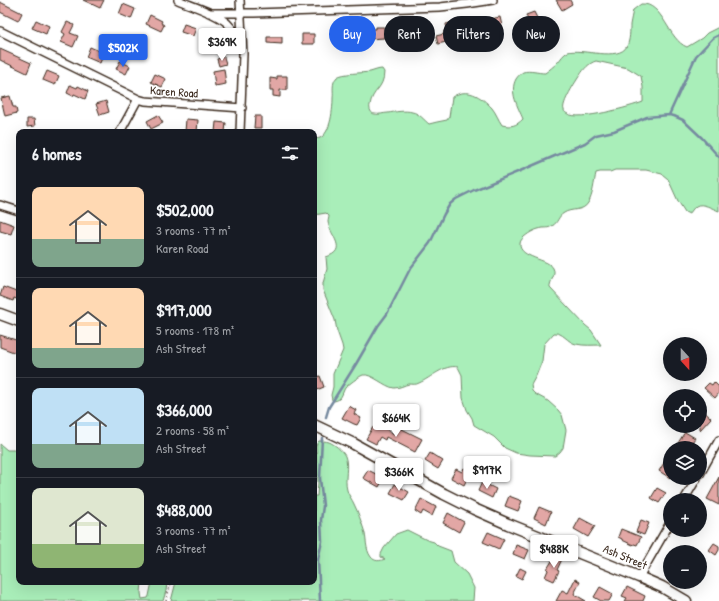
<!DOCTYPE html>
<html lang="en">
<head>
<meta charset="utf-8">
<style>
  body { margin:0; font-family:"Patrick Hand",sans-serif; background:#242831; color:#f1f3f6; height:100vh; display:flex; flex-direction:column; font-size:15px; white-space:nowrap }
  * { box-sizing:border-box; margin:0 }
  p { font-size:13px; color:#9ea1a6 }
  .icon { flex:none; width:22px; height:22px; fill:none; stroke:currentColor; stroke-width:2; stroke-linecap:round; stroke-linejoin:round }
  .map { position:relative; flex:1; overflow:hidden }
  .sheet { position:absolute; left:16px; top:129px; width:301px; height:456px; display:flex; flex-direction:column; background:#171b24; border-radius:8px; box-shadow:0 4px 16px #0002 }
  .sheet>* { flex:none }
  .banner { position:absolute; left:329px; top:16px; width:330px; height:36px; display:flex; gap:8px }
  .needle { width:26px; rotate:159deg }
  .buttons { position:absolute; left:663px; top:337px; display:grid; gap:8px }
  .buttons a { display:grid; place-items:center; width:44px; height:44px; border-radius:50%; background:#171b24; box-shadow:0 4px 16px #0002; font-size:20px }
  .price { position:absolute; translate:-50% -34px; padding:0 9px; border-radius:4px; background:#fff; color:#222; font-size:13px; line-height:26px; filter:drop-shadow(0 1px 2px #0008) }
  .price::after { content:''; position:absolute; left:50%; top:24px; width:12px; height:9px; margin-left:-6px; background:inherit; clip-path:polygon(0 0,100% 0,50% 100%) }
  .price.on { background:#2563eb; color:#fff }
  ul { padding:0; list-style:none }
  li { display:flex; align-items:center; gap:12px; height:100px; padding:0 16px }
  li+li { border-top:1px solid #363941 }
  li span { display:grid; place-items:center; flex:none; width:112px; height:80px; border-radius:8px; color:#555 }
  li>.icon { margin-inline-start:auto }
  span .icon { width:48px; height:48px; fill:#fffc; stroke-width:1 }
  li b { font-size:17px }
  h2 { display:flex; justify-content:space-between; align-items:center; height:48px; padding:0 16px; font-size:17px }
  .tag { padding:0 14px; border-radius:18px; background:#171b24; box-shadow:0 4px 16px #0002; font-size:14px; line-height:36px }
  .tag.on { background:#2563eb; color:#fff }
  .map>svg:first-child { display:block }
  .green { fill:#a9eeb9; stroke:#728c6c; fill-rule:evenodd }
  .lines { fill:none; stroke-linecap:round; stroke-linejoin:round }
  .stream { stroke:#768aa0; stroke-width:2.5 }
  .building { fill:#e2a7a5; stroke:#3b2a1e }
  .street-casing { stroke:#3b2a1e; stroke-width:10 }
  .secondary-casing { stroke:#3b2a1e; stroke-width:13 }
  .path { stroke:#3b2a1e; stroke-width:1.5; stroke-dasharray:1 3; stroke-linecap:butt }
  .street { stroke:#fff; stroke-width:7 }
  .secondary { stroke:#fff; stroke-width:10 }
  .labels { text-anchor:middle; stroke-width:3; stroke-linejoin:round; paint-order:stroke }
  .street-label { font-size:12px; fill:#3b2a1e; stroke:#fff }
</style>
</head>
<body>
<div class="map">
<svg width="719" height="601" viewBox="0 0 719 601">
  <rect width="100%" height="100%" fill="#fff"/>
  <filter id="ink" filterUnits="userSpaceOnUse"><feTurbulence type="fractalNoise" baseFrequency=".025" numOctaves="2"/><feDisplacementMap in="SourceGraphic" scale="8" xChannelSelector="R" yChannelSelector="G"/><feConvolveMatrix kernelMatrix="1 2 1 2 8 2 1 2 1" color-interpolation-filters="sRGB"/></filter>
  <g filter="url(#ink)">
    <path class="green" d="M641,4C663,2 668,40 687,47L702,38L707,33L719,27V211C713,209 702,202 696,206C693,208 691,212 689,214L685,212L678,201L668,179L662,174L646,170H615L610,172H600L596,173C594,182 593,196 588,203C583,212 571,208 564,213C558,216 558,223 552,226C549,228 547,228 543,228C536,229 530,232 524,237C522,239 520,241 520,244C519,258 549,259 553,268C557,275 549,281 550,288L585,325L591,330L601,345C593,345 584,346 576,344C567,342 563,332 554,333L544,344L542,361L536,376L531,385L532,391L535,394L548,401L558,410L562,415L566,430L563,448L560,452L555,456L530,455L516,453L505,448L494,437L474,425L472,418L467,410L463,398L462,375L458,367C444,364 431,378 419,383C416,385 413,384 409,384C404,385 400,388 394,388C385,387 371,373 363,375C358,377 349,384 345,388C342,393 342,400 334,401L332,400L331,395L333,387V374L343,350L342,345L337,331L335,320L323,290V283L327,269L326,257C349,250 330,236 328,222C328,221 329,217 329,216L326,213L314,215V139C316,138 318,139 320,138C331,133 333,108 333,98C334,91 331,83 337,77C342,73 363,73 370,72C374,71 378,69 382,69L384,72C384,89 372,90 370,105C369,109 371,114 375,114C379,115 384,113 388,113C394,112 406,110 412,112C419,113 424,120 429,124L437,122L447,120L449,117L452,97C467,87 481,96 492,108C496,113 498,119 502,125C511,127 516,126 523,119C518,107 509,92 516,79C518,76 520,74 523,72C530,70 538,73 545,73C549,70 554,66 557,63C561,59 563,54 568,52C582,48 619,62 627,46C630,40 630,31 630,25C631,19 632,15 633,10ZM596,61L628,68L641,76L643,87V102C630,107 579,121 568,114C566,113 564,112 564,110C561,104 576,81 580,75C584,69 589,63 596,61Z
      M319,441C322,441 326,441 329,442C334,444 342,450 345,456C349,466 344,479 347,490C348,495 352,499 354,504C358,512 361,521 364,530C367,539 365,549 371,557C375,562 380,561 385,559L381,557V554L384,548L396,534L407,530L427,540L434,542L438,546L451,551L454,562L467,574L474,588L473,601H171L176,582H314V496H317L318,483L316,446L317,443Z
      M0,444L7,450H19V582H142L141,593L142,599L148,598L149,596L152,582H167L166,591L163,601H0Z"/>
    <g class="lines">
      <path class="stream" d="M669,115L696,56L713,38L719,35
        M326,417L329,407L356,364L378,326L387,314L410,269L430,243L444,214L450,204L456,199L474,190L520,171L585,143L596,135L614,131L647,117L669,115L674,116L683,120L702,138L719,157
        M320,601L318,560L322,541L321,520L323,506L320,478L322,438"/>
    </g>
    <path class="building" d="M83,0H104L100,8Z
      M556,0H570L572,4L562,10Z
      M0,2L22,13L18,21L0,12Z
      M123,4L135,9L131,19L119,14Z
      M534,12L540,24L531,28L526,15Z
      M150,15L162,21L161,23L164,25L161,31L146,24Z
      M500,17L502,26L489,29L486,20Z
      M36,20L49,26L46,34L32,28Z
      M67,22L74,25L70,33L78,36L73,47L61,42L65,34L62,32Z
      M455,22L458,36L445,39L446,42L438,44L436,36L444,34V31L447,30L446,24Z
      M184,24L196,28L193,36L181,32Z
      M376,27H384V38L369,39V29H376Z
      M408,27H416V38H401V29H408Z
      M348,28H356V40L340,39V30L348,31Z
      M302,34H314V44H302Z
      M207,36L209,40L211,38L218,47L211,53L201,41Z
      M267,37H282V44L267,43Z
      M90,47L104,53L100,63L86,57Z
      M0,49L31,63L27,73L0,60Z
      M224,57L226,64L219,66L217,59Z
      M120,61L130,66L126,74L116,69Z
      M224,69L226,84L215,86L213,71Z
      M47,71L59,76L55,85L43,80Z
      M155,74L166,79L162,87L151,82Z
      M277,76H287V90H280V97L273,96V90H270V78L277,79Z
      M70,85L77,88L78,86L88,91L85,99L74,94L73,96L67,93Z
      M10,96L13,107H16L17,113L5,116L1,98Z
      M106,101L109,112L100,115L96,104Z
      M158,115L163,123L151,129L147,121Z
      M255,116H261V128H254Z
      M27,119H34L35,126L27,127Z
      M186,119L198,120L197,132H185Z
      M216,122L226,123L225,132H215Z
      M0,220L14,225L11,234L0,231Z
      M3,287L19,293V300L14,298L13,301L0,296Z
      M0,335L19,341V354L0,347Z
      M320,376L324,387L314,391V377Z
      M714,382L719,387V393L715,398L704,388L709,383L712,385Z
      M349,406L356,410L354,414L361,418L357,425L354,424L342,418Z
      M700,408L711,418L700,430Z
      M381,426L394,434L398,427L422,439L415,452L386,437L385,440L380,437L376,444L366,439L373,427L379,430Z
      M685,432L695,438L688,448H686L678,443Z
      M430,453L443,461L438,469L425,461Z
      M670,453V478L659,471Z
      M464,468L471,471L464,485L451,478L456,469L462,472Z
      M368,470L384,478L379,487L363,478Z
      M719,477V505L707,499Z
      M482,482L496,489L492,498L478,491Z
      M395,484L409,492L404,500L390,493Z
      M657,488L666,493L659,503L651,498Z
      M509,496L522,501L518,511L505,506Z
      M421,499L436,507L432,516L423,511L421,515L415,511Z
      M539,507L551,512L546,524L534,518Z
      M448,513L464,522L459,532L443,523Z
      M580,518L595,526L588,537L574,529Z
      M641,520L649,523L644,535L636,532Z
      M621,529L641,537L637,545L634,544L633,545L622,540V539L618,537Z
      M488,532L504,539L499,549L483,542Z
      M714,543L719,546V550L716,555L709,550Z
      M516,545L529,550L525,559L513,554Z
      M555,556L562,559L557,570L559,571L554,581L545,577L548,570L547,569Z
      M520,568L526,571L522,579L516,576Z
      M575,579L580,582L574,594L586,601H556L562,590L568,593Z
      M600,587L613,594L609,601H601L594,597Z
      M627,587L645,596L643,601H625L627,598L622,596Z"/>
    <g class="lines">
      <defs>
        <path id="street" d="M178,0C192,6 216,13 227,23C233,29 238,37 241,44
          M240,0L243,54L240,132
          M209,13H254L440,7L467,4L493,0
          M0,31L138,99L145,101L242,108
          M120,132L138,99
          M0,205L19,211
          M700,474L719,440
          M684,500L697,478
          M639,577L670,523"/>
        <path id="secondary" d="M0,314L19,321
          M314,425L354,444L444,494L474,509L508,524L639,577L662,587L686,601"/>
      </defs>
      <use href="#street" class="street-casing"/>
      <use href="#secondary" class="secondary-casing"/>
      <path class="path" d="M166,601L171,582"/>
      <use href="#street" class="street"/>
      <use href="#secondary" class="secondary"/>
    </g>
  </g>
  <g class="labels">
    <g class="street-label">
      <text transform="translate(174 92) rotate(4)" y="4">Karen Road</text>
      <text transform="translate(625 557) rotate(23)" y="4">Ash Street</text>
    </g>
  </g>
</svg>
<div class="buttons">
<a><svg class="needle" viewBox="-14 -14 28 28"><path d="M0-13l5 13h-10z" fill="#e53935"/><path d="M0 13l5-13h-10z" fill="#9ea1a6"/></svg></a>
<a><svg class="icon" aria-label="locate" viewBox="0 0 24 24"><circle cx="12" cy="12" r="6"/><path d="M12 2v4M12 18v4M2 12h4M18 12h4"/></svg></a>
<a><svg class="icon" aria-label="layers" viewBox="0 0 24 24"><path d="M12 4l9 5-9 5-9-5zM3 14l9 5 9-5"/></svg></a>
<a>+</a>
<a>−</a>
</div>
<b class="price" style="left:222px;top:62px">$369K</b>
<b class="price on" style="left:123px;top:68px">$502K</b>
<b class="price" style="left:396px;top:438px">$664K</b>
<b class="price" style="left:487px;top:490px">$917K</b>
<b class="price" style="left:399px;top:492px">$366K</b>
<b class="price" style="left:554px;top:569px">$488K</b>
<div class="banner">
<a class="tag on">Buy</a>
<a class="tag">Rent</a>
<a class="tag">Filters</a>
<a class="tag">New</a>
</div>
<section class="sheet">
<h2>6 homes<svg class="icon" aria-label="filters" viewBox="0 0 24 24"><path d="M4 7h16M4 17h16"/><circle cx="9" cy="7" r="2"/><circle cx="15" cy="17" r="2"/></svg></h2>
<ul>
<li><span style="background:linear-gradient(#ffd9b3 65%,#7fa58c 0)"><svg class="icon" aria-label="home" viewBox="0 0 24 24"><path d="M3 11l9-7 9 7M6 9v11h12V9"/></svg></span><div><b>$502,000</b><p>3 rooms · 77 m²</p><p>Karen Road</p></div></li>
<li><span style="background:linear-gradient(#ffd9b3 75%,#7fa58c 0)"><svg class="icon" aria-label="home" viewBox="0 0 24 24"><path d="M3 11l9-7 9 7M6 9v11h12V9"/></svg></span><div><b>$917,000</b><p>5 rooms · 178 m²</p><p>Ash Street</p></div></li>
<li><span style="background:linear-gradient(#bfe0f5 70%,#7fa58c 0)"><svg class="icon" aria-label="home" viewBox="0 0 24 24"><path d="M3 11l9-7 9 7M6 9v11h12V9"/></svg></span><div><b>$366,000</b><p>2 rooms · 58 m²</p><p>Ash Street</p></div></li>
<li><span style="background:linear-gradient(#dfe7d0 70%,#8fb573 0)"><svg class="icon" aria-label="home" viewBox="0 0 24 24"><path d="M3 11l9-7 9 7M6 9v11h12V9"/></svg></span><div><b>$488,000</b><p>3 rooms · 77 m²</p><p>Ash Street</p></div></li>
</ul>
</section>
</div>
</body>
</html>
